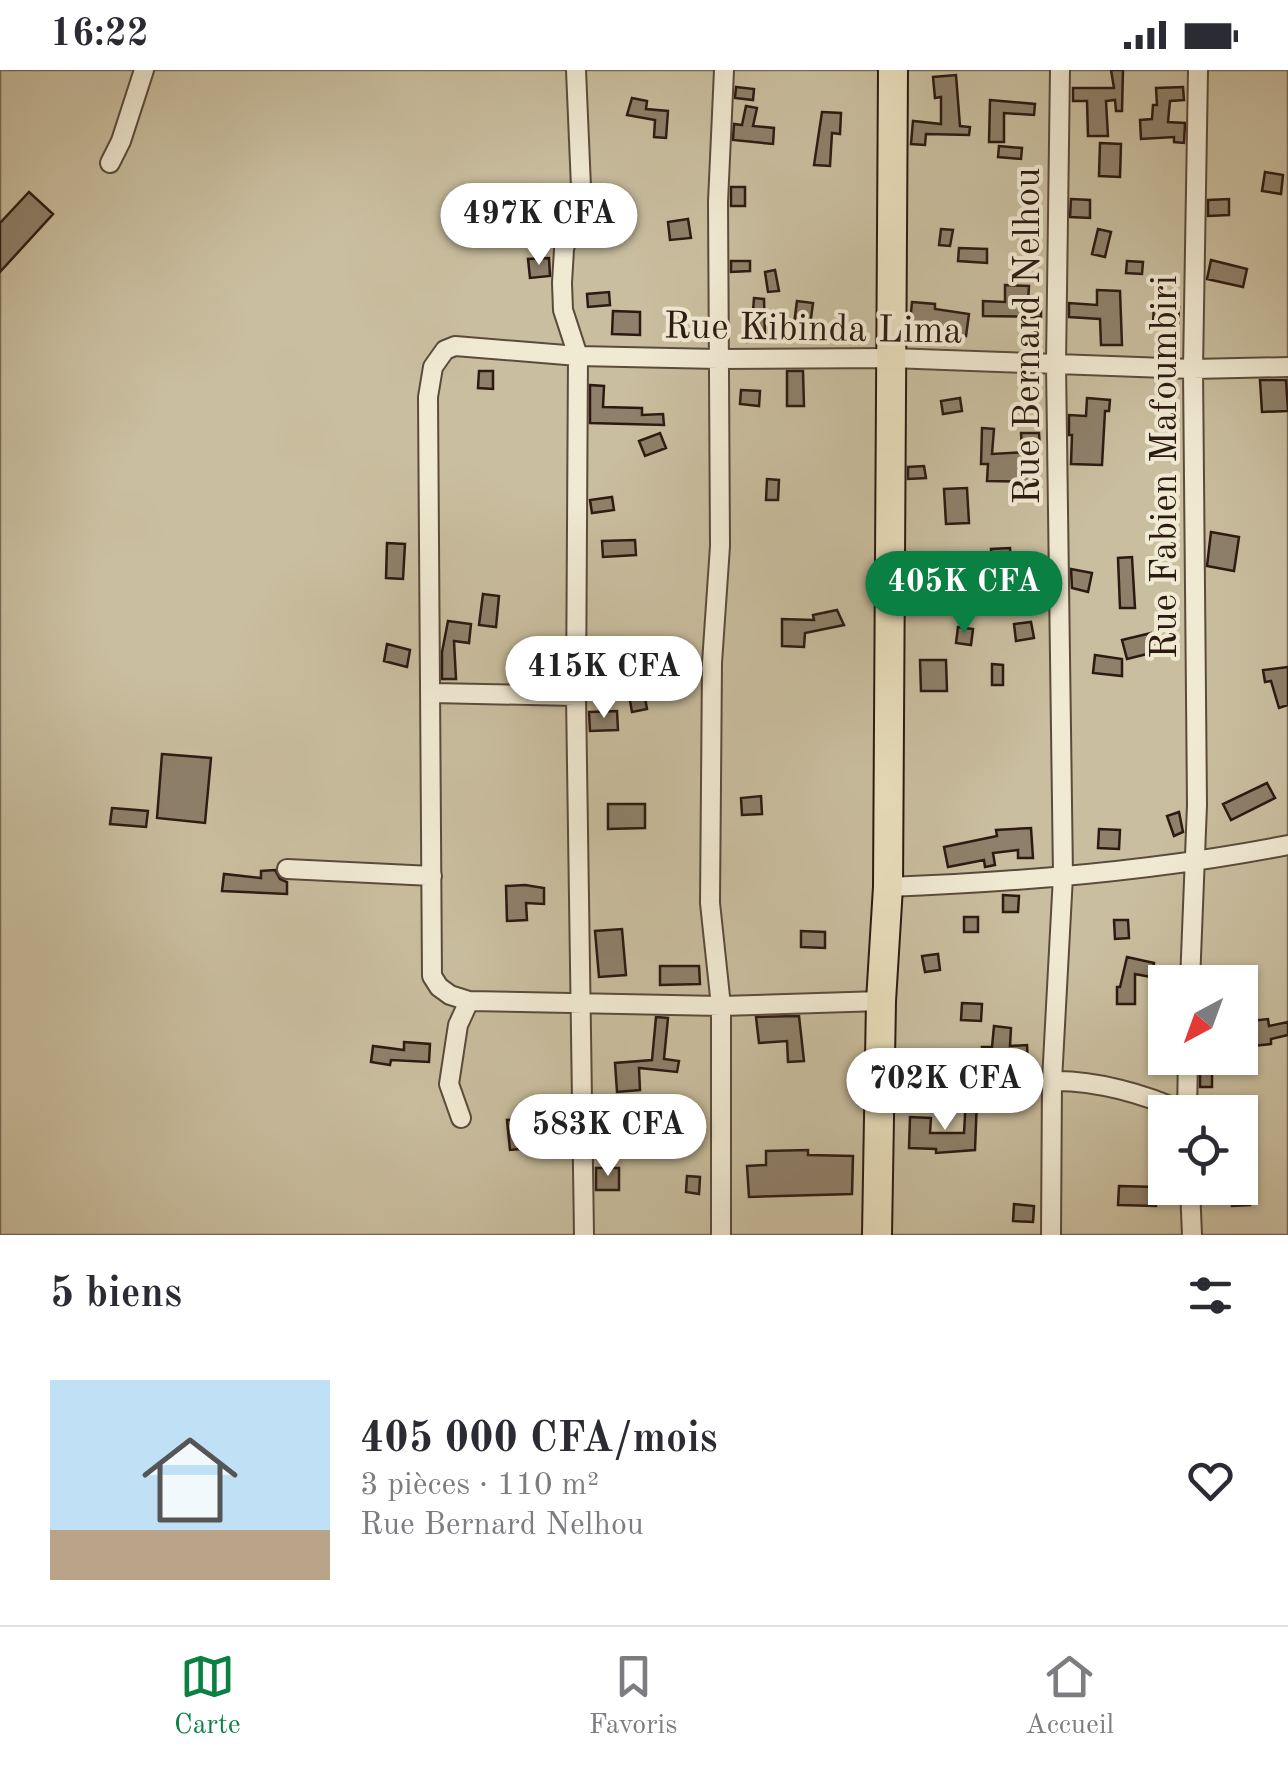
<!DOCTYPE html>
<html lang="fr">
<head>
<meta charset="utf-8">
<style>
  body { margin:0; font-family:"Old Standard TT",serif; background:#f7f7f7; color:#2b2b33; height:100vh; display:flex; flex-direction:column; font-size:38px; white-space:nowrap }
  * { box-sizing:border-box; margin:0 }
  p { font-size:32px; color:#7c7c81 }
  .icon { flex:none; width:55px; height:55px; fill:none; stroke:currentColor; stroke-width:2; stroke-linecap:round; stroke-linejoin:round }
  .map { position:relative; height:1165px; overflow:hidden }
  .sheet { display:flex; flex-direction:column; background:#fff; flex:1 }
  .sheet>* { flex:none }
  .needle { width:65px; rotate:221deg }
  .fabs { position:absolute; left:1148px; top:895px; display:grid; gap:20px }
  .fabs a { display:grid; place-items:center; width:110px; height:110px; border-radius:0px; background:#fff; box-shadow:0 2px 8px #0004; font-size:50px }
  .price { position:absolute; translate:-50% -85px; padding:0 22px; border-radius:35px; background:#fff; color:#222; font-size:32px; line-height:65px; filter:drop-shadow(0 2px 5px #0008) }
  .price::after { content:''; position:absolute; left:50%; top:60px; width:30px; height:22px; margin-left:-15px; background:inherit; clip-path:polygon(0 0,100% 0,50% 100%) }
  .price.active { background:#0b8043; color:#fff }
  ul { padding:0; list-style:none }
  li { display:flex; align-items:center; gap:30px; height:250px; padding:0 50px }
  li span { display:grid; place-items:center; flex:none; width:280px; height:200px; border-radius:0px; color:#555 }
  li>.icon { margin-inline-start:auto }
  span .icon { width:120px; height:120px; fill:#fffc; stroke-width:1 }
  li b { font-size:42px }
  h2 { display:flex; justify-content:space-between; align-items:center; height:120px; padding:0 50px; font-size:42px }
  .status { display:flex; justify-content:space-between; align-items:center; height:70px; padding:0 50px; background:#fff; direction:ltr }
  .status svg { height:28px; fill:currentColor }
  .tab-bar { display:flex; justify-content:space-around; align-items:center; height:140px; border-top:2px solid #e1e1e2; background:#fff; font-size:28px; color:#7c7c81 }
  .tab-bar a { display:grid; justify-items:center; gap:5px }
  .tab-bar .active { color:#0b8043 }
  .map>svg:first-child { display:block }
  .green { fill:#c9be9f; stroke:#7a6c58; stroke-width:2.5; fill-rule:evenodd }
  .building { fill:#8e806a; stroke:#2c1a12; stroke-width:2.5 }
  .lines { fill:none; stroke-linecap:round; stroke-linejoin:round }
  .minor-casing { stroke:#5b4b3c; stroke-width:22 }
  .highway-casing { stroke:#2c1a12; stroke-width:32 }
  .minor { stroke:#f1ead3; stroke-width:18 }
  .highway { stroke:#e9dfbc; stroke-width:28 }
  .labels { text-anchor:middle; stroke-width:8; stroke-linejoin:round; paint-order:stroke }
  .street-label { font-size:38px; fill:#2c1a12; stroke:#f1ead3 }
</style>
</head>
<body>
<div class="status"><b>16:22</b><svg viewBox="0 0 49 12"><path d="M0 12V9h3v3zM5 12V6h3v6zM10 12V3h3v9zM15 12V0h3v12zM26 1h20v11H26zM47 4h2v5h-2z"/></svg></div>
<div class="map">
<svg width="1288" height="1165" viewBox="0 0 1288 1165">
  <rect width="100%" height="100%" fill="#e9dfbc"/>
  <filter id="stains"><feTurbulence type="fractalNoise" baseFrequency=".002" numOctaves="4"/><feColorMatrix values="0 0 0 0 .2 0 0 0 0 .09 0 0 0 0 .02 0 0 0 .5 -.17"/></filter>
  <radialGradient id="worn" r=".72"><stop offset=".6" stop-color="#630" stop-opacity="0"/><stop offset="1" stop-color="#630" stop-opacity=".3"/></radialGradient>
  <path class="green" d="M0,0H1288V1165H0ZM1165,912H1240V988H1165ZM1165,1042H1240V1118H1165Z"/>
  <path class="building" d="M1111,0H1123L1122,41H1116L1115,30L1106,31L1108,66H1088L1087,31H1073V18H1114Z
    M956,5L960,56L970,57L969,65L926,64L925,75L911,74L913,51L941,54V27L935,28L933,7Z
    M736,17L754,19L753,30L735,28Z
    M1183,17L1184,30L1170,31L1168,52L1185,53L1184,73L1174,72V67L1141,69L1140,50L1152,49L1153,35H1157L1156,18Z
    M632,28L647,31L646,39L668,41L666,68L654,67L655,50L627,45Z
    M990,30L1035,34L1034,45L1004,43V72H989Z
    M746,36L757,38L753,56L774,58L773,74L733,70L734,54L742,55Z
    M822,42L841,43L840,64L832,63L830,96L814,95Z
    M1100,73L1121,74L1120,107L1099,106Z
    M999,76L1022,78L1021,89L998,87Z
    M1265,102L1283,105L1281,124L1262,121Z
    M731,117H745V136H731Z
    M29,122L53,144L0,202V153Z
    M609,126L611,144L588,146L591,128Z
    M1071,129L1090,130V148L1070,147Z
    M1229,129V145L1208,146V130Z
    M688,149L691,168L670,170L668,152Z
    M941,159L953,160L950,176L939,175Z
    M1098,159L1111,162L1105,187L1092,184Z
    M959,178L987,179V193L958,191Z
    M549,188L550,206L530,208L528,189Z
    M1211,190L1247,199L1243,217L1207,209Z
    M731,191H750V201L731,202Z
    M1127,191L1143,192L1142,204L1126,203Z
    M775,200L779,221L768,222L765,202Z
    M1005,215L1029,216L1028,232L1041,233V247L983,246V231L1005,232Z
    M1097,220L1120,221L1122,275H1101L1100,249L1069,247V233L1097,235Z
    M609,222L610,235L588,237L587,224Z
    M754,228L764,229L765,270L747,272L744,255L752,254Z
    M797,231L813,233L810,256L794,254Z
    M912,232L935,234V239L969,244L966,266L933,261V266L909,264Z
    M1154,235L1179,237L1178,256L1153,254Z
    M613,241L640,242V265L612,264Z
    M479,301H493V319L478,318Z
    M787,301H803L804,336H787Z
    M1260,310H1286L1288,341L1262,342Z
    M590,315L604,316L603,337L642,338V345L663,344L664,355L590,353Z
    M741,320L760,321L759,336L740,334Z
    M960,328L962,341L943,344L941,331Z
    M1087,328L1110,330L1109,341H1105L1102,395L1071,394L1072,365H1069V345L1086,346Z
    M982,358L994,359L992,384L1027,382L1028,401H1037V412L987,411L988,394H981Z
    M660,363L666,378L645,386L639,371Z
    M1021,363H1039L1040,379H1022Z
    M924,396L926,408L908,409V397Z
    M767,409L779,410L778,430H766Z
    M967,418L969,453L946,454L944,419Z
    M612,427L614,440L592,443L590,430Z
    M1211,462L1239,467L1234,501L1207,496Z
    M635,470L636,485L603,487L602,471Z
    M387,473L405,474L403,509L386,508Z
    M1010,478L1011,491L992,492L991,479Z
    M931,484L928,540L907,539L908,485Z
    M1132,487L1135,538H1120L1118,488Z
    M1071,499L1092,503L1088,522L1072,518Z
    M1020,523L1021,542L1004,543V524Z
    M483,524L499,526L496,557L479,555Z
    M837,540L844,555L805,563L804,577L782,576V549L814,550L813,545Z
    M448,551L471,554L469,573L454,571L456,609H442V582Z
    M1031,552L1034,568L1016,571L1014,554Z
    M958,557L973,559L971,575L956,573Z
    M1151,563L1155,582L1127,589L1122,570Z
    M387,574L410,580L407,597L384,591Z
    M1095,585L1122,589V606L1093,603Z
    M920,590H946L947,621H921Z
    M992,594L1003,595V615H992Z
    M1288,597V635L1279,638L1271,611L1265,612L1263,600Z
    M642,611L647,639L632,642L627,614Z
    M617,641L618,660L590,661L589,642Z
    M162,684L211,688L205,753L157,748Z
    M1267,713L1275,728L1231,750L1223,734Z
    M761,726L762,744L742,745L741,728Z
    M608,734H645V758L608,759Z
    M112,738L148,741L146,757L110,754Z
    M1179,742L1183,762L1174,766L1167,746Z
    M1031,758L1033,788H1018V780L993,783L995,795L985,797L984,790L948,797L944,777L997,766L996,760Z
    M1099,759L1120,760L1119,779L1098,778Z
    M275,800L280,809L287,812V824L222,821L224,804L261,808V801Z
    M525,815L544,818V834L526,833L527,850L507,851L506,816Z
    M1003,825L1019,826L1018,842H1003Z
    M964,847H978V862H964Z
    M1114,850H1128L1129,868L1115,869Z
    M622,859L626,905L599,907L595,861Z
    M801,861L825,862V878L801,877Z
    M938,884L940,900L925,902L922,886Z
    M1127,887L1154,893L1151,907L1135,904V934H1117V917H1120Z
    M660,896H699L700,914L660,915Z
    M962,933L982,934L981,951L961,950Z
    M799,946L804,991L788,992L787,971L759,973L756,947Z
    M656,947L668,948L664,989L679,991L677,1002L639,998L640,1020L617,1022L615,993L652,990Z
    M1268,949L1269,956L1288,952V965L1271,969V974L1253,976L1249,951Z
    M994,956L1011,958L1010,976L1027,975L1028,996L1016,997L1015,987L982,984V977H992Z
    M404,972L430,974L429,992L391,990L390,995L371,992L373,976L404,980Z
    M957,985L972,987L971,1007L956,1006Z
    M1200,994H1212V1017H1200Z
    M966,1028H977L975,1080L936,1083V1079L909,1078L910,1047L931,1048L930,1063H964Z
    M528,1048L531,1078L510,1080L507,1050Z
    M808,1080V1085L853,1086L852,1124L749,1127L747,1096L766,1095V1081Z
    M596,1098H619V1120H596Z
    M687,1106L700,1107L699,1124L686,1122Z
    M1119,1116L1157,1117L1156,1136L1118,1135Z
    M1250,1122V1135L1232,1136L1231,1124Z
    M1014,1134L1034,1136L1033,1152L1013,1151Z"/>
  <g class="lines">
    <defs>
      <path id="minor" d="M576,0L581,117L564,179L562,213L563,240L578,286L576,626L584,1165
        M110,93L121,71L144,0
        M432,623L576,626
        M287,799L432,806
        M888,817C1023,812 1156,801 1288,775
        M1190,912L1197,735L1193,299L1198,0
        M881,931L721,936L469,931L450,925L439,917L432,906L428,327L433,297L445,280L455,276L578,286L718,289L891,288L1193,299L1288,297
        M1052,1011C1095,1010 1145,1024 1184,1042
        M1187,1042L1188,988
        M461,1048L449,1014L458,955L469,931
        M1190,1118L1192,1165
        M721,1165V936L710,833L712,593L720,476L718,132L724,0
        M1051,1165L1052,1011L1063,806L1056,294L1060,0"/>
      <path id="highway" d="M877,1165L881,931L888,817L893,0"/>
    </defs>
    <use href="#minor" class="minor-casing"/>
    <use href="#highway" class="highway-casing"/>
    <use href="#minor" class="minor"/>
    <use href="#highway" class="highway"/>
  </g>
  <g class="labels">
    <g class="street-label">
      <text transform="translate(813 257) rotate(1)" y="13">Rue Kibinda Lima</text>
      <text transform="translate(1026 266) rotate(-90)" y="13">Rue Bernard Nelhou</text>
      <text transform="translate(1163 397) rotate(-90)" y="13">Rue Fabien Mafoumbiri</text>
    </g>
  </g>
  <rect width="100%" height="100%" filter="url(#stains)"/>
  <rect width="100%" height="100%" fill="url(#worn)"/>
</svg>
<div class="fabs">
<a><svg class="needle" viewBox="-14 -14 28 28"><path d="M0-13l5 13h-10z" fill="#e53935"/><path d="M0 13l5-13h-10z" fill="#7c7c81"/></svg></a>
<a><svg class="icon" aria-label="locate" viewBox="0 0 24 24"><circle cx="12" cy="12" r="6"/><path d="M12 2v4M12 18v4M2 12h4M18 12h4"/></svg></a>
</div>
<b class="price" style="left:539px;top:198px">497K CFA</b>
<b class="price active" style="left:964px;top:566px">405K CFA</b>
<b class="price" style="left:604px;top:651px">415K CFA</b>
<b class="price" style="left:945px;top:1063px">702K CFA</b>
<b class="price" style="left:608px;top:1109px">583K CFA</b>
</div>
<section class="sheet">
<h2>5 biens<svg class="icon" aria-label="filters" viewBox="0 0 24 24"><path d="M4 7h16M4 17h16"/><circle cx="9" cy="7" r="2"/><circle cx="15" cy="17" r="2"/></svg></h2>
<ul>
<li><span style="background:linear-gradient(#bfe0f5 75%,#b9a48a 0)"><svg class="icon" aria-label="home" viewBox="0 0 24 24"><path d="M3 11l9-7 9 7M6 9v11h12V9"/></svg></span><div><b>405 000 CFA/mois</b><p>3 pièces · 110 m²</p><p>Rue Bernard Nelhou</p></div><svg class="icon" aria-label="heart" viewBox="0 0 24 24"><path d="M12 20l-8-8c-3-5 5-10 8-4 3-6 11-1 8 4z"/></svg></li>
</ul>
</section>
<nav class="tab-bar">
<a class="active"><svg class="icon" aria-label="map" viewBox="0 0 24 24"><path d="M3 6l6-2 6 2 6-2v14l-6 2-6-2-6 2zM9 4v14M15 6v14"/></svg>Carte</a>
<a><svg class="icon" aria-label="saved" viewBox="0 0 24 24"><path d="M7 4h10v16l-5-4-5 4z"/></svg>Favoris</a>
<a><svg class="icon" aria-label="home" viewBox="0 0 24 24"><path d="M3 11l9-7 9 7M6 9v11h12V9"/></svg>Accueil</a>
</nav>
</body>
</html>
